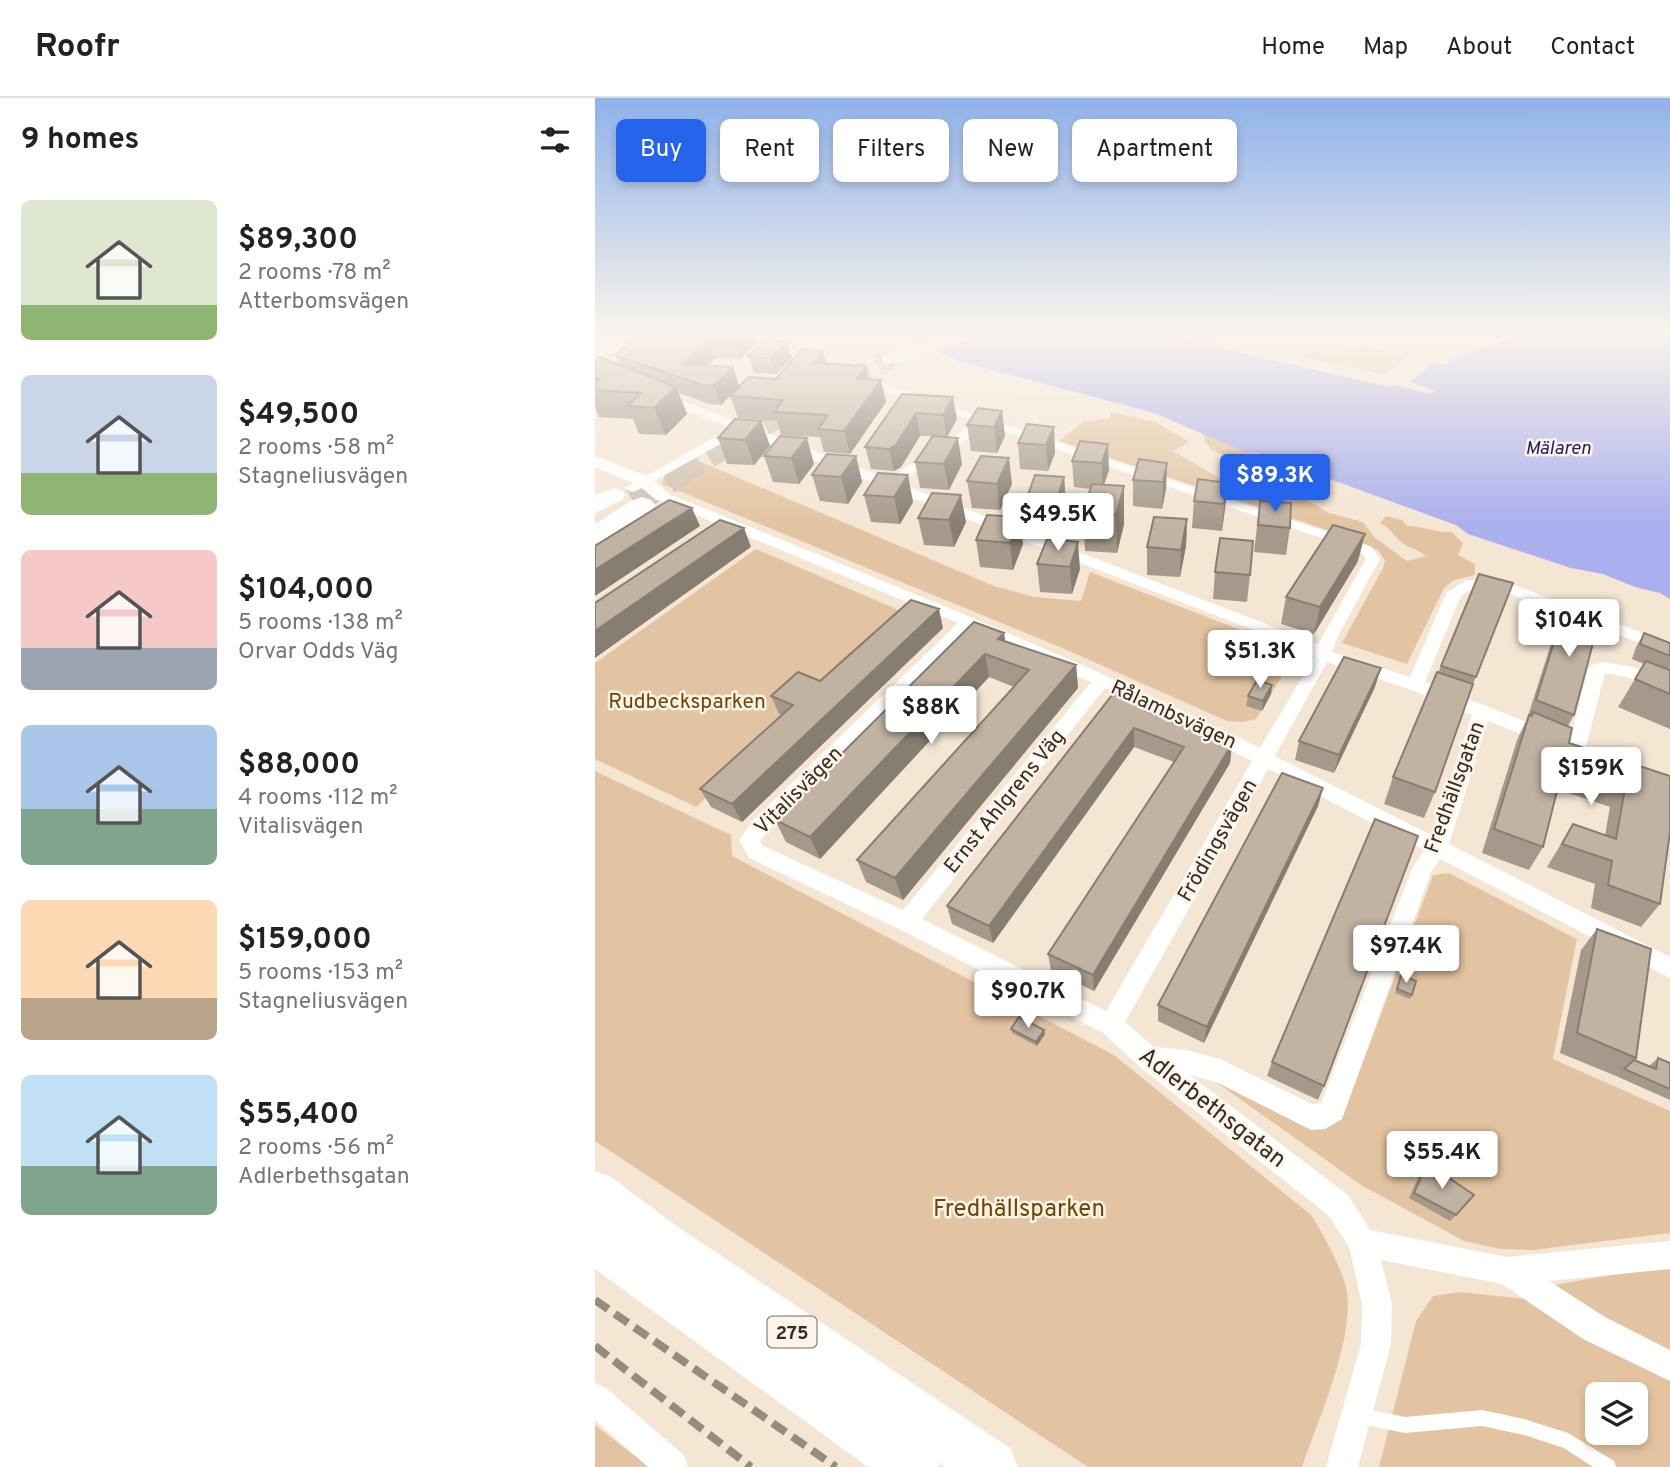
<!DOCTYPE html>
<html lang="en">
<head>
<meta charset="utf-8">
<style>
  body { margin:0; font-family:Overpass,sans-serif; background:#f2f2f2; color:#222; height:100vh; display:flex; flex-direction:column; font-size:26px; white-space:nowrap }
  * { box-sizing:border-box; margin:0 }
  p { font-size:23px; color:#767676 }
  .icon { flex:none; width:38px; height:38px; fill:none; stroke:currentColor; stroke-width:2; stroke-linecap:round; stroke-linejoin:round }
  .map { position:relative; flex:1; overflow:hidden }
  .panel { display:flex; flex-direction:column; background:#fff; width:595px }
  .panel>* { flex:none }
  .top-card { position:absolute; left:21px; top:21px; width:665px; height:63px; display:flex; gap:14px }
  .fabs { position:absolute; left:990px; top:1284px; display:grid; gap:14px }
  .fabs a { display:grid; place-items:center; width:63px; height:63px; border-radius:10px; background:#fff; box-shadow:0 4px 10px #0003; font-size:35px }
  .price { position:absolute; translate:-50% -60px; padding:0 16px; border-radius:7px; background:#fff; color:#222; font-size:23px; line-height:46px; filter:drop-shadow(0 2px 4px #0008) }
  .price::after { content:''; position:absolute; left:50%; top:42px; width:21px; height:16px; margin-left:-10px; background:inherit; clip-path:polygon(0 0,100% 0,50% 100%) }
  .price.active { background:#2563eb; color:#fff }
  ul { padding:0; list-style:none }
  li { display:flex; align-items:center; gap:21px; height:175px; padding:0 21px }
  li span { display:grid; place-items:center; flex:none; width:196px; height:140px; border-radius:10px; color:#555 }
  li>.icon { margin-inline-start:auto }
  span .icon { width:84px; height:84px; fill:#fffc; stroke-width:1 }
  li b { font-size:30px }
  h2 { display:flex; justify-content:space-between; align-items:center; height:84px; padding:0 21px; font-size:30px }
  .chip { padding:0 24px; border-radius:10px; background:#fff; box-shadow:0 4px 10px #0003; font-size:24px; line-height:63px }
  .chip.active { background:#2563eb; color:#fff }
  header { display:flex; align-items:center; gap:42px; box-sizing:border-box; height:98px; padding:0 35px; background:#fff; border-bottom:2px solid #e0e0e0 }
  header strong { font-size:33px }
  nav { display:flex; gap:38px; margin-inline-start:auto; font-size:24px }
  main { display:flex; flex:1; min-height:0 }
  .map>svg:first-child { display:block }
  .green { fill:#e3c4a2; fill-rule:evenodd }
  .water { fill:#aaafed }
  .lines { fill:none; stroke-linecap:round; stroke-linejoin:round }
  .motorway-tunnel-far1 { stroke:#cec1b1; stroke-width:22; stroke-dasharray:22 10; stroke-linecap:butt }
  .motorway-tunnel { stroke:#cec1b1; stroke-width:27; stroke-dasharray:27 13; stroke-linecap:butt }
  .service { fill:#fff; fill-rule:evenodd }
  .minor { fill:#fff; fill-rule:evenodd }
  .tertiary { fill:#fff; fill-rule:evenodd }
  .primary { fill:#fff; fill-rule:evenodd }
  .motorway { fill:#fff; fill-rule:evenodd }
  .rail { stroke:#958b7e; stroke-width:8; stroke-dasharray:16 8; stroke-linecap:butt }
  .wall { fill:#a6998b }
  .shaded-wall { fill:#877d71 }
  .building { fill:#c1b2a2; stroke:#877d71; stroke-width:2 }
  .labels { text-anchor:middle; stroke-width:5; stroke-linejoin:round; paint-order:stroke }
  .far-water-label { font-size:19px; font-style:italic; fill:#231d62; stroke:#fef4ea }
  .shield { fill:#fef4ea; stroke:#706961; stroke-width:2 }
  .shield-label { font-size:19px; font-weight:bold; fill:#332d26 }
  .park-label { font-size:21px; fill:#714600; stroke:#fef4ea }
  .street-label { font-size:21px; fill:#332d26; stroke:#fef4ea }
  .near-street-label { font-size:24px; fill:#332d26; stroke:#fef4ea }
  .near-park-label { font-size:24px; fill:#714600; stroke:#fef4ea }
</style>
</head>
<body>
<header>
<strong>Roofr</strong>
<nav><a>Home</a><a>Map</a><a>About</a><a>Contact</a></nav>
</header>
<main>
<section class="panel">
<h2>9 homes<svg class="icon" aria-label="filters" viewBox="0 0 24 24"><path d="M4 7h16M4 17h16"/><circle cx="9" cy="7" r="2"/><circle cx="15" cy="17" r="2"/></svg></h2>
<ul>
<li><span style="background:linear-gradient(#dfe7d0 75%,#8fb573 0)"><svg class="icon" aria-label="home" viewBox="0 0 24 24"><path d="M3 11l9-7 9 7M6 9v11h12V9"/></svg></span><div><b>$89,300</b><p>2 rooms · 78 m²</p><p>Atterbomsvägen</p></div></li>
<li><span style="background:linear-gradient(#c9d6e8 70%,#8fb573 0)"><svg class="icon" aria-label="home" viewBox="0 0 24 24"><path d="M3 11l9-7 9 7M6 9v11h12V9"/></svg></span><div><b>$49,500</b><p>2 rooms · 58 m²</p><p>Stagneliusvägen</p></div></li>
<li><span style="background:linear-gradient(#f6c9c9 70%,#9aa5b1 0)"><svg class="icon" aria-label="home" viewBox="0 0 24 24"><path d="M3 11l9-7 9 7M6 9v11h12V9"/></svg></span><div><b>$104,000</b><p>5 rooms · 138 m²</p><p>Orvar Odds Väg</p></div></li>
<li><span style="background:linear-gradient(#a9c7e8 60%,#7fa58c 0)"><svg class="icon" aria-label="home" viewBox="0 0 24 24"><path d="M3 11l9-7 9 7M6 9v11h12V9"/></svg></span><div><b>$88,000</b><p>4 rooms · 112 m²</p><p>Vitalisvägen</p></div></li>
<li><span style="background:linear-gradient(#ffd9b3 70%,#b9a48a 0)"><svg class="icon" aria-label="home" viewBox="0 0 24 24"><path d="M3 11l9-7 9 7M6 9v11h12V9"/></svg></span><div><b>$159,000</b><p>5 rooms · 153 m²</p><p>Stagneliusvägen</p></div></li>
<li><span style="background:linear-gradient(#bfe0f5 65%,#7fa58c 0)"><svg class="icon" aria-label="home" viewBox="0 0 24 24"><path d="M3 11l9-7 9 7M6 9v11h12V9"/></svg></span><div><b>$55,400</b><p>2 rooms · 56 m²</p><p>Adlerbethsgatan</p></div></li>
</ul>
</section>
<div class="map">
<svg width="1075" height="1369" viewBox="0 0 1075 1369">
  <rect width="100%" height="100%" fill="#f5e6d4"/>
  <path class="green" d="M772,248L812,259L789,277L707,258L714,252H741Z
    M516,314L561,324L594,344L578,353L631,384L654,387L679,400H708L734,415L768,424L779,439L812,463L831,458C823,451 813,450 806,444C798,437 795,430 785,425L791,418L807,422L812,428C829,428 841,435 857,434L868,445L863,457L880,466V477L859,482L849,490L812,566L747,545L788,470L790,463L784,453L762,442L464,343L488,324L515,320Z
    M609,336C637,350 665,356 694,367L675,371L658,364L643,363L617,352L609,343Z
    M99,361L399,488L439,499L486,503L495,474L690,549L699,558L661,621L648,624L632,623L465,549L67,386L70,376Z
    M161,451L313,516L101,709L0,661V565Z
    M0,673L136,737L137,758L519,957L716,1117C729,1138 742,1161 750,1185C764,1232 723,1322 707,1369H493L0,1043Z
    M854,775L982,841L958,961L1075,1013V1135L938,1152L905,1151L869,1143L766,1087L621,984L747,1020L838,777Z
    M1075,1169V1369H784L821,1223L838,1198L866,1194L931,1201L959,1187L1051,1171ZM1003,1297H1041V1335H1003Z
    M0,1327L49,1365L53,1369H0Z"/>
  <path class="water" d="M313,237H569L794,289L800,287L836,296L839,292L815,284L839,264L850,267L868,256L931,237H1075V501L1065,495L1040,489L1008,476L976,470L873,436L861,427L663,355L648,353L559,315L360,262Z"/>
  <g class="lines">
    <path class="motorway-tunnel-far1" d="M86,375L197,311L296,261"/>
    <path class="motorway-tunnel" d="M38,403L89,373"/>
    <path class="service" d="M766,1310L810,1319L887,1312L929,1321L973,1335L1019,1363L1021,1369H998L969,1350L929,1337L887,1328L810,1335L766,1326L760,1324L758,1318L760,1312Z"/>
    <path class="minor" d="M23,237H34L0,269V260Z
      M150,237H164L231,265L221,267Z
      M263,277L777,449L785,461L742,540L737,554L815,579L851,495L871,482L908,483L1075,545V556L901,491L875,492L866,498L830,584L957,634L960,639L957,644L951,646L893,623L854,746L1075,859V880L845,761L836,774L747,1021L730,1031L716,1032L621,984L595,977L753,1097L775,1132L912,1159L1075,1143V1171L954,1183L1010,1219L1075,1252V1283L988,1241L907,1186L786,1162L797,1206L796,1246L763,1369H731L766,1246L767,1206L754,1149L733,1117L545,969L508,935L304,831L154,760L144,742L157,723L363,525L62,401V395H72C271,477 472,554 665,650L719,559L705,550L147,334L41,393L36,394L29,390L136,330L61,300V296L65,294L293,381L382,324L259,282L257,280ZM393,328L753,449L767,455L771,461L723,546L304,385ZM377,531L496,584L308,812L168,748L165,743L171,735ZM732,564L814,591L877,617L836,737L680,658ZM510,590L657,663L511,913L327,821ZM673,671L829,752L817,771L726,1005L717,1006L625,961L591,952L559,949L530,924Z
      M1009,564L1034,568L1075,584V597L1032,579L1010,575L990,652L988,657H974L972,652L993,571L996,567Z
      M0,1285L11,1290L89,1357L93,1369H53L0,1322Z"/>
    <path class="tertiary" d="M0,358L55,379L76,398L67,403L61,402L43,387L0,369Z"/>
    <path class="primary" d="M0,1073L16,1079L86,1131L415,1350L423,1369H350L342,1364L345,1369H273L0,1171Z"/>
    <path class="motorway" d="M349,237H378L375,241L303,265H289L286,261L289,257Z
      M18,390L27,392L30,397L27,402L0,415V397Z
      M47,399L56,402L60,407L56,412L9,443L0,445V426L38,402Z"/>
    <path class="rail" d="M0,1202L241,1369
      M0,1248L156,1369"/>
  </g>
  <path class="wall" d="M36,237H159L161,245L145,261L121,260L113,267L138,269L144,288L126,307L114,306L84,295L92,316L71,337L44,336L38,321L4,319L0,309V261L24,266L20,257L38,242Z
    M593,237H625L618,243L593,238Z
    M192,243L197,260L181,276L159,275L153,258Z
    M228,254L232,266L271,268L274,281L291,304L255,356L229,354L225,339L186,337L182,323L143,320L135,298L181,281Z
    M307,296L362,321L352,339L367,366L354,392L325,390L320,364L337,338H325L306,369L299,373L276,371L270,349Z
    M407,313L410,338L402,355L376,353L372,327Z
    M166,323L175,348L159,367L132,366L123,340Z
    M432,326L460,355L453,373L425,371L423,345Z
    M185,338L219,366L204,386L178,384L169,358Z
    M485,343L514,372L509,387L529,388V426L522,455L490,453L488,415L496,391L479,389L477,363Z
    M261,358L267,384L253,406L225,403L217,377Z
    M572,365L571,391L567,411L538,408V382Z
    M283,375L318,404L305,426L276,424L269,397Z
    M469,379L471,405L462,433L432,431L430,405Z
    M372,383L417,386L405,412L377,410Z
    M633,385L627,433L597,430L599,403Z
    M665,403L695,430L691,457L659,454Z
    M323,420L371,424L359,449L329,447Z
    M592,421L591,448L585,479L552,477V449Z
    M381,442L428,446L418,472L385,469Z
    M763,463L719,536L686,526L691,499Z
    M442,466L485,471L477,496L445,494Z
    M620,474L655,477L652,504L618,501Z
    M918,485L878,586L840,694L829,720L789,706L798,679L846,568Z
    M971,505L979,617L973,628L974,645L1075,678L1065,806L1046,829L996,810L1000,786L952,769L978,726L1010,737L1015,709L962,691L948,749L934,772L887,755L922,642L932,621L963,524Z
    M348,530L147,724L116,709L105,691L187,617L184,616L176,598L225,583Z
    M409,535L410,543L481,567L483,590L308,802L271,784L262,762L419,589L394,579L225,761L191,744L180,722Z
    M1049,535L1075,545V631L1023,609L1049,566L1037,561L1041,549Z
    M677,587L676,596L667,613L651,608L653,598Z
    M780,589L739,675L700,662L704,643Z
    M521,592L557,615L637,646L635,665L499,893L456,873L453,856L579,664L539,649L398,845L357,826L352,808Z
    M728,690L723,708L609,945L563,923V907Z
    M1002,831L1041,960L1039,962L1054,968L1063,960L1075,965V1002L1021,978L1022,977L1021,978L965,955L986,852Z
    M806,877L817,897L815,901L800,895Z
    M416,931L450,936L442,948L417,935Z
    M677,964L729,988L723,1002L672,978Z
    M832,1065L861,1117L855,1123L814,1100L827,1071Z"/>
  <path class="shaded-wall" d="M145,237H159L161,245L145,261L139,243Z
    M618,237H625L618,243Z
    M114,241L121,260L96,284L88,266Z
    M192,243L197,260L181,276L176,260Z
    M228,254L234,275L219,265Z
    M271,268L276,290L262,281Z
    M138,269L144,288L126,307L119,288Z
    M286,282L291,304L255,356L249,333Z
    M81,289L92,316L71,337L59,310Z
    M358,299L362,321L352,339L348,317Z
    M407,313L410,338L402,355L399,329Z
    M321,315L325,338L306,369L299,373L294,351Z
    M166,323L175,348L159,367L150,342Z
    M459,329L460,355L453,373L451,347Z
    M212,340L219,366L204,386L196,360Z
    M363,340L367,366L354,392L349,366Z
    M513,346L514,372L507,392V365Z
    M261,358L267,384L253,406L246,379Z
    M414,360L417,386L405,412L402,386Z
    M572,365L571,391L567,411L568,384Z
    M313,377L318,404L305,426L299,399Z
    M469,379L471,405L462,433L460,407Z
    M633,385L630,411L627,433L629,406Z
    M529,388V426L522,455L521,417Z
    M366,397L371,424L359,449L354,422Z
    M97,410L105,428L0,498V472Z
    M425,419L428,446L418,472L415,445Z
    M592,421L591,448L585,479L586,452Z
    M149,430L156,449L0,560V533Z
    M770,436L763,463L719,536L725,509Z
    M483,444L485,471L477,496L475,469Z
    M344,511L348,530L147,724L137,706Z
    M409,535L412,558L403,541Z
    M390,556L394,579L225,761L215,739Z
    M481,567L483,590L308,802L300,780Z
    M786,570L780,589L739,675L744,657Z
    M677,587L676,596L667,613L668,603Z
    M557,605L556,624L551,613Z
    M539,630V649L398,845L394,828Z
    M637,646L635,665L499,893L498,877Z
    M728,690L723,708L609,945L612,929Z
    M449,932L450,936L442,948L441,944Z"/>
  <path class="building" d="M45,237H145L139,243L114,241L88,266L138,269L119,288L107,287L20,257Z
    M170,242L192,243L176,260L153,258Z
    M207,251L228,254L219,265L271,268L262,281L286,282L249,333L223,331L233,317L179,314L188,302L135,298L154,279L181,281Z
    M5,259L81,289L59,310L32,308L46,295L0,292V285L5,280H0V261Z
    M307,296L358,299L348,317L321,315L301,347L294,351L270,349Z
    M383,310L407,313L399,329L372,327Z
    M140,321L166,323L150,342L123,340Z
    M432,326L459,329L451,347L423,345Z
    M185,338L212,340L196,360L169,358Z
    M338,338L363,340L349,366L320,364Z
    M485,343L513,346L507,365L477,363Z
    M232,356L261,358L246,379L217,377Z
    M386,358L414,360L402,386L372,383Z
    M544,361L572,365L568,384L538,382Z
    M283,375L313,377L299,399L269,397Z
    M440,377L469,379L460,407L430,405Z
    M603,381L633,385L629,406L599,403Z
    M497,386L529,388L521,417L488,415Z
    M337,395L366,397L354,422L323,420Z
    M74,402L97,410L0,472V448Z
    M665,403L696,405L695,430L663,427Z
    M392,417L425,419L415,445L381,442Z
    M559,419L592,421L586,452L552,449Z
    M125,422L149,430L0,533V505Z
    M738,427L770,436L725,509L691,499Z
    M625,440L658,443L655,477L620,474Z
    M452,441L483,444L475,469L442,466Z
    M884,476L918,485L881,579L846,568Z
    M316,502L344,511L137,706L105,691L198,607L176,598L203,574L225,583Z
    M971,505L1006,515L979,617L941,602Z
    M379,524L409,535L403,541L481,567L300,780L262,762L434,572L390,556L215,739L180,722Z
    M1049,535L1075,545V558L1045,546Z
    M749,559L786,570L744,657L704,643Z
    M1051,563L1075,572V596L1040,581Z
    M842,574L878,586L840,694L798,679Z
    M662,582L677,587L668,603L653,598Z
    M521,592L557,605L551,613L637,646L498,877L453,856L589,649L539,630L394,828L352,808Z
    M938,614L977,630L974,645L1075,678V734L1065,806L1013,787L1017,763L967,746L978,726L1021,741L1031,685L969,665L948,749L899,731L934,617L937,618Z
    M687,675L728,690L612,929L563,907Z
    M780,721L823,738L729,988L677,964Z
    M1002,831L1056,851L1041,960L982,935Z
    M806,877L821,883L817,897L802,891Z
    M424,919L449,932L441,944L416,931Z
    M1063,960L1075,965V991L1029,971L1039,962L1061,971Z
    M832,1065L879,1097L861,1117L819,1095Z"/>
  <linearGradient id="sky" x2="0" y2="1"><stop stop-color="#8fb2ea"/><stop offset="0.55" stop-color="#faf4ec"/><stop offset="1" stop-color="#faf4ec" stop-opacity="0"/></linearGradient>
  <rect width="1075" height="428" fill="url(#sky)"/>
  <g class="labels">
    <g class="far-water-label">
      <text x="963" y="356">Mälaren</text>
    </g>
    <rect class="shield" x="172.5" y="1218.5" width="49" height="31" rx="5"/>
    <g class="shield-label">
      <text x="197" y="1241">275</text>
    </g>
    <g class="park-label">
      <text x="92" y="610">Rudbecksparken</text>
    </g>
    <g class="street-label">
      <text transform="translate(579 616) rotate(25)" y="7">Rålambsvägen</text>
      <text transform="translate(859 689) rotate(-70)" y="7">Fredhällsgatan</text>
      <text transform="translate(203 692) rotate(-45)" y="7">Vitalisvägen</text>
      <text transform="translate(409 703) rotate(-51)" y="7">Ernst Ahlgrens Väg</text>
      <text transform="translate(622 742) rotate(-60)" y="7">Frödingsvägen</text>
    </g>
    <g class="near-street-label">
      <text transform="translate(618 1009) rotate(38)" y="8">Adlerbethsgatan</text>
    </g>
    <g class="near-park-label">
      <text x="424" y="1118">Fredhällsparken</text>
    </g>
  </g>
</svg>
<div class="fabs">
<a><svg class="icon" aria-label="layers" viewBox="0 0 24 24"><path d="M12 4l9 5-9 5-9-5zM3 14l9 5 9-5"/></svg></a>
</div>
<b class="price active" style="left:680px;top:416px">$89.3K</b>
<b class="price" style="left:463px;top:455px">$49.5K</b>
<b class="price" style="left:974px;top:561px">$104K</b>
<b class="price" style="left:665px;top:592px">$51.3K</b>
<b class="price" style="left:336px;top:648px">$88K</b>
<b class="price" style="left:996px;top:709px">$159K</b>
<b class="price" style="left:811px;top:887px">$97.4K</b>
<b class="price" style="left:433px;top:932px">$90.7K</b>
<b class="price" style="left:847px;top:1093px">$55.4K</b>
<div class="top-card">
<a class="chip active">Buy</a>
<a class="chip">Rent</a>
<a class="chip">Filters</a>
<a class="chip">New</a>
<a class="chip">Apartment</a>
</div>
</div>
</main>
</body>
</html>
